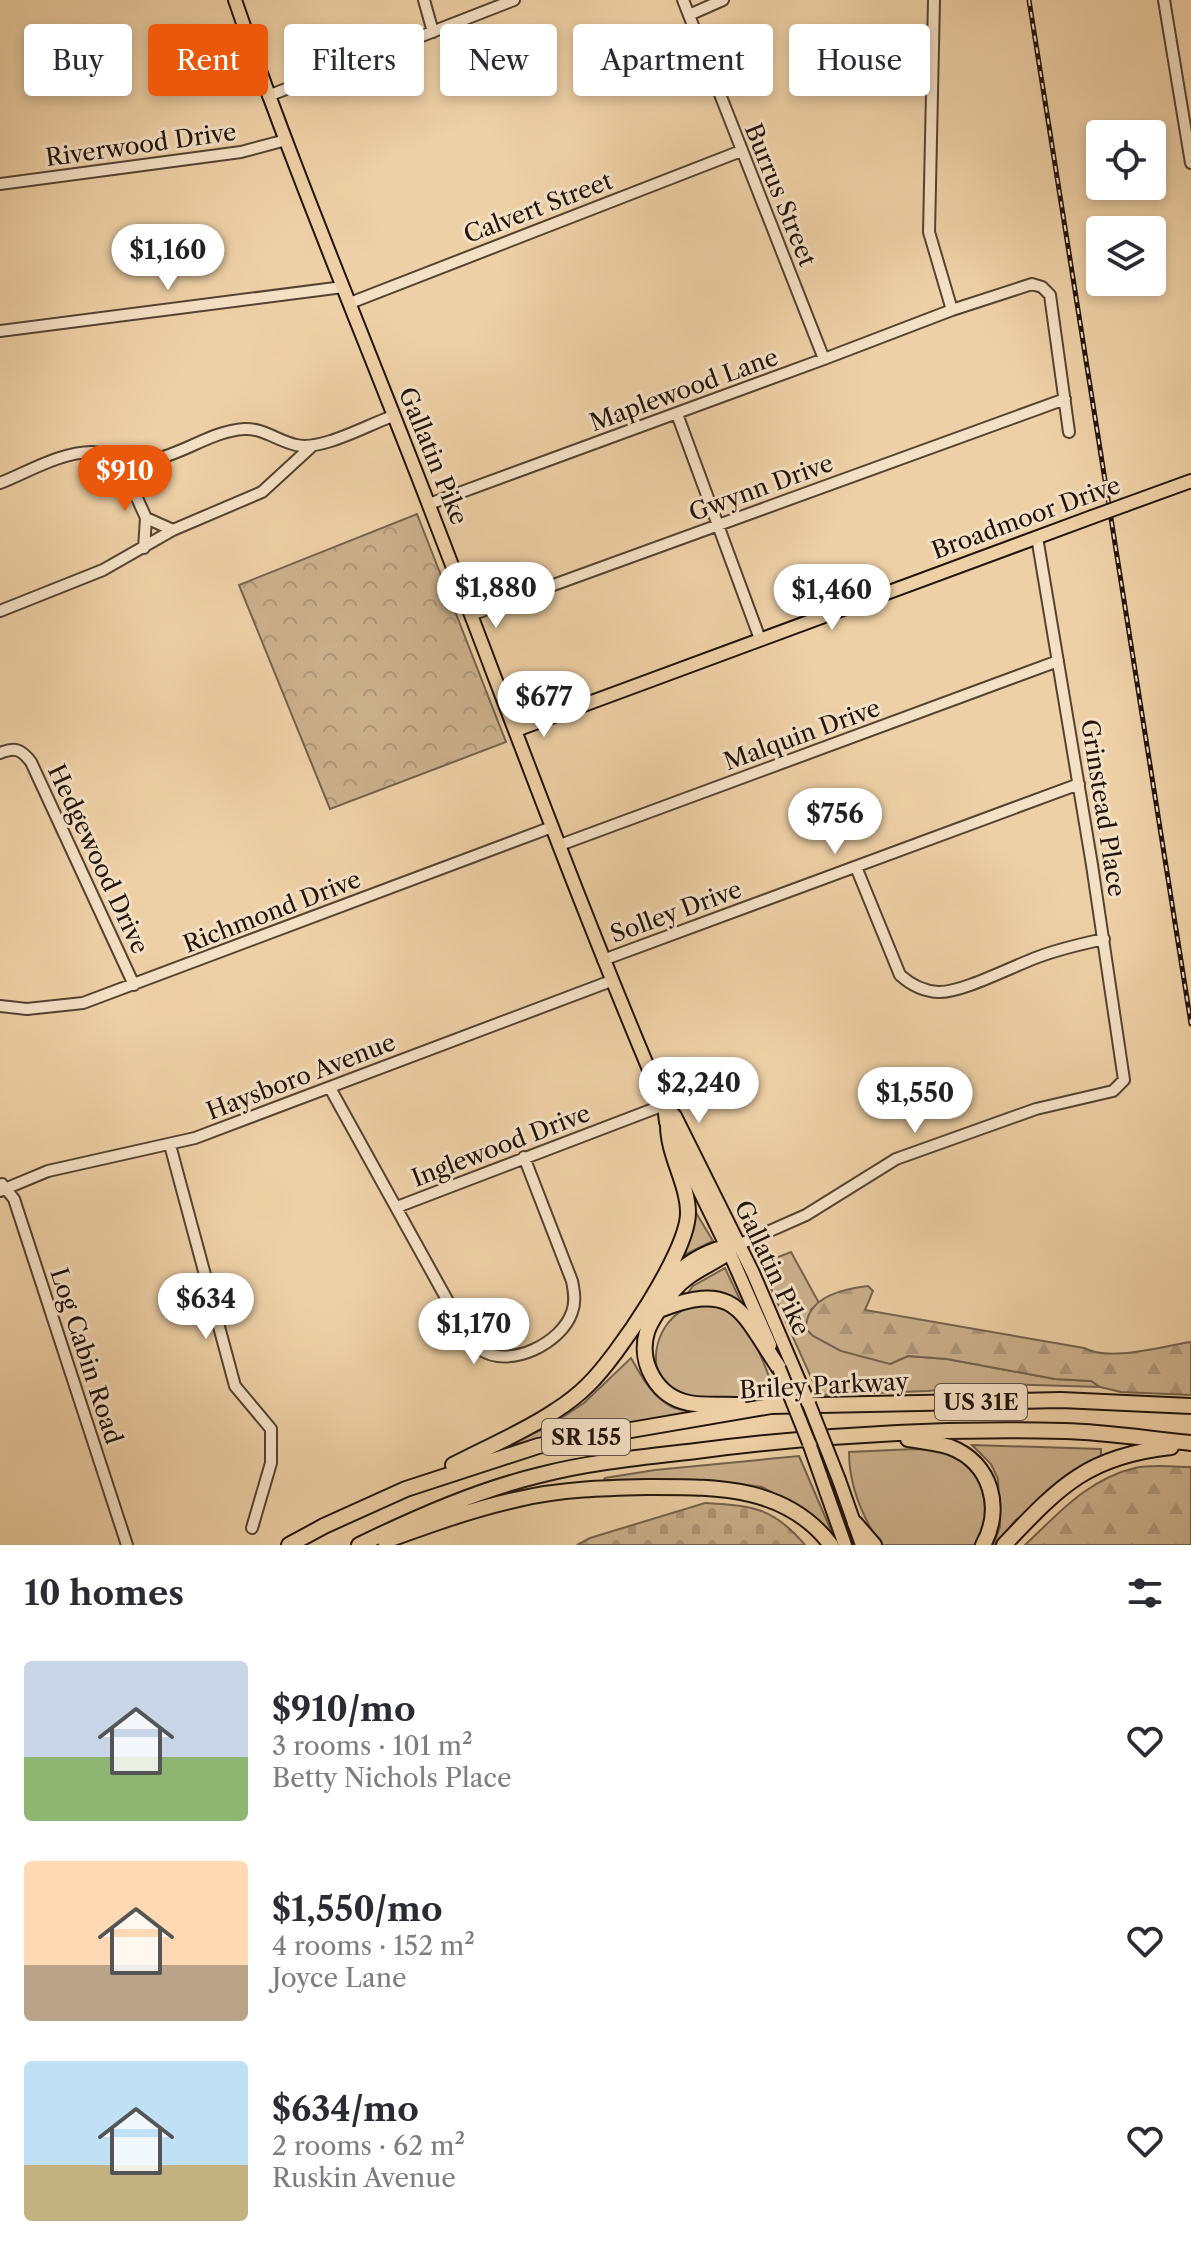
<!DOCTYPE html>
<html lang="en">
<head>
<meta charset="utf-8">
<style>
  body { margin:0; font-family:"Libre Caslon Text",serif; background:#f7f7f7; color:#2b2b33; height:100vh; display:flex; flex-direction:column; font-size:30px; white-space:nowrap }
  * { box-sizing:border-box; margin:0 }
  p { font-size:26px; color:#7c7c81 }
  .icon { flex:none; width:44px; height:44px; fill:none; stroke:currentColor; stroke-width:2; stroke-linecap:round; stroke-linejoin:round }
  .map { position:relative; height:1545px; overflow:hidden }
  .sheet { display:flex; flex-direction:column; background:#fff; flex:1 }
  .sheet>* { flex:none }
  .banner { position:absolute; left:24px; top:24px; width:1144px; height:72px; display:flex; gap:16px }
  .controls { position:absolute; left:1086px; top:120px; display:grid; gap:16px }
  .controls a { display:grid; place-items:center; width:80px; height:80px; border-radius:8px; background:#fff; box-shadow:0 4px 12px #0003; font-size:40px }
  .price { position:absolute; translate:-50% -68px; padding:0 18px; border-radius:28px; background:#fff; color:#222; font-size:26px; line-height:52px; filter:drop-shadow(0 2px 4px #0008) }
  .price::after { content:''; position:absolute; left:50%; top:48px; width:24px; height:18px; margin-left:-12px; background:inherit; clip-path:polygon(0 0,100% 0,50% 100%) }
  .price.active { background:#ea580c; color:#fff }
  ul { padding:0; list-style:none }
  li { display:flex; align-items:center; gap:24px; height:200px; padding:0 24px }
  li span { display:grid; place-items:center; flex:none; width:224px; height:160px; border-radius:8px; color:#555 }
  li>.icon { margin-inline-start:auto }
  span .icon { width:96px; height:96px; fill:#fffc; stroke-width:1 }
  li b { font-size:34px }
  h2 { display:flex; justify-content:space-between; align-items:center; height:96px; padding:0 24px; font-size:34px }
  .chip { padding:0 28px; border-radius:8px; background:#fff; box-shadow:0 4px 12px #0003; font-size:28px; line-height:72px }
  .chip.active { background:#ea580c; color:#fff }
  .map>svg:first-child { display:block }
  .grass { fill:#cbb08c; stroke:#76624c; stroke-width:2 }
  .forest { fill:url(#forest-firs); stroke:#76624c; stroke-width:2 }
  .cemetery { fill:url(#cemetery-stones); stroke:#76624c; stroke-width:2 }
  .park { fill:url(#park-crowns); stroke:#76624c; stroke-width:2 }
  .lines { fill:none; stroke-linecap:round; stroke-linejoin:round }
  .minor-casing { stroke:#554332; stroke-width:14 }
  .major-casing { stroke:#22140c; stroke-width:16 }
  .highway-casing { stroke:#22140c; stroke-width:18 }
  .minor { stroke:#f4e0c5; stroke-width:10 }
  .major { stroke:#eed0a6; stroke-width:12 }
  .highway { stroke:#eed0a6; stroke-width:14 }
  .rail-casing { stroke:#22140c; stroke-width:5 }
  .rail { stroke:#f4e0c5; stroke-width:2; stroke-dasharray:6; stroke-linecap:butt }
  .major-bridge-casing { stroke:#22140c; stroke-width:16; stroke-linecap:butt }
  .major-bridge { stroke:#eed0a6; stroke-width:12 }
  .labels { text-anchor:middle; stroke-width:6; stroke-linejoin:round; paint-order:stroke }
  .shield { fill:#f4e0c5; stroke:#615144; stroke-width:2 }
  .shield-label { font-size:22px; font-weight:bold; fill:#22140c }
  .street-label { font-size:24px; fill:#22140c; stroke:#f4e0c5 }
</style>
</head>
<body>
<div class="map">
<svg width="1191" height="1545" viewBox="0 0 1191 1545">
  <defs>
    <pattern id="forest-firs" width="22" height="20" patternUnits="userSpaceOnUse" patternTransform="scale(2)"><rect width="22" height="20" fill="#cbb08c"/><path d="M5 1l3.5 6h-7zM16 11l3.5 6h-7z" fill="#ae9678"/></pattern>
    <pattern id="cemetery-stones" width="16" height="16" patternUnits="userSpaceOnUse" patternTransform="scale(2)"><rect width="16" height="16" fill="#cbb08c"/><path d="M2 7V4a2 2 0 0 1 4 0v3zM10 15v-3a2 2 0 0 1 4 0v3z" fill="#ae9678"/></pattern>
    <pattern id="park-crowns" width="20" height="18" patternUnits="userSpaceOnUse" patternTransform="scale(2)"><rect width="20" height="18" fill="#cbb08c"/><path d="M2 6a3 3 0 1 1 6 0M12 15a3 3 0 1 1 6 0" fill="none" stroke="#ae9678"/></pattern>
  </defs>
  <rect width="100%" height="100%" fill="#eed0a6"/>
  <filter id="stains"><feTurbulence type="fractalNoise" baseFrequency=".0025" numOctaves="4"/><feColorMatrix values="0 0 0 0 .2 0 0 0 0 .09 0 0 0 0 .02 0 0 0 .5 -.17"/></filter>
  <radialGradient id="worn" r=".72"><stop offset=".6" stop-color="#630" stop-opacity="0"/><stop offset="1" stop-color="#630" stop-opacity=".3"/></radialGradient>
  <path class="grass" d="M695,1211L713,1241L682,1256L690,1238Z
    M791,1252L819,1303L811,1310L890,1364L908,1356L947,1359L1055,1379L1092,1381L1100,1387L996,1384L928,1391L819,1395L760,1264Z
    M725,1268L742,1304L711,1291L687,1294L693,1286Z
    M714,1304C752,1317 764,1364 777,1399C746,1402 706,1408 677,1393C643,1375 654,1326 683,1310C692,1305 703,1305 714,1304Z
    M631,1358C642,1377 652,1397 672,1407C680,1410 690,1411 697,1413L580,1430L514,1445L513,1441L546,1428L584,1403Z
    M972,1445L1101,1449V1458L1029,1514C1011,1516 1009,1534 998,1545H993L1000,1527L998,1479L991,1464Z
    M915,1449L937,1450L961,1458L979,1475L989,1510L977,1545H881C863,1518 849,1485 849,1452Z
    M799,1456L833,1535L808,1512L762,1487L709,1480H604L605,1478L655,1470Z"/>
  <path class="forest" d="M868,1286L873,1291L865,1310L1084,1348C1110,1362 1162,1346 1191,1342V1395L1121,1392L1100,1387L1091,1381L1055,1379L947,1359L908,1356L890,1364L841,1351L813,1336L806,1329C806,1297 842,1289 868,1286Z
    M1191,1467V1545H1025C1059,1513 1088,1479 1135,1468C1152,1464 1173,1467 1191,1467Z"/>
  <path class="cemetery" d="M705,1503C753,1506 773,1507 805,1545H577L590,1538Z"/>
  <path class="park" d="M417,514L506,742L330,809L239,585Z"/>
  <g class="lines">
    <defs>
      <path id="minor" d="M424,0L433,32
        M683,0L824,359
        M934,0L929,232L952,310
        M1164,0L1191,163
        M689,15L723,0
        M268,96L514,0
        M0,184L241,152L286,140
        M350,303L741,151
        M0,331L343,287
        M677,414L760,639
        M119,458L146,518L173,530
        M0,483C28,472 61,452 92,452C113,453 130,463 152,460C183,454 212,431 244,429C263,428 278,441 296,445C322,451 367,425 393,416
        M136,495L151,460
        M429,504L824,359L952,310L1032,284L1042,287L1050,295L1069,432
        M144,548L146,518
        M0,611L103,570L173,530L262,492L311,447
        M471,615L1065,399
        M0,753C15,747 21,749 31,762L134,985
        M560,845L1058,661
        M856,867L900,975C911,985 922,991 938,992C962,993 1013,966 1038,957C1059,949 1081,944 1104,939
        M603,960L1079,784
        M0,1006L27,1009L83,1003L552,827
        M330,1088L461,1325C467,1334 472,1344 481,1350C510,1369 562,1343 572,1312C576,1302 574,1291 572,1281L524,1157
        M170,1145L235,1386L271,1429V1463L252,1528
        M2,1184L14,1199L127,1545
        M0,1191L48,1171L195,1138L611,981
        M397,1207L664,1105
        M738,1245L806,1215L896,1159L1036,1109L1113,1091L1124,1080L1092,865L1037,537"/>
      <path id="major" d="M235,0C294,172 365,339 430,508C507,707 580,908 664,1105L666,1122L727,1247L770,1345
        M1125,505L1191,481
        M516,730L1092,517
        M664,1105L675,1116L753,1273L809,1404
        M809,1443L845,1545
        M839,1480L862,1545"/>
      <path id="highway" d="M729,1252C711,1265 689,1272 674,1290C665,1301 651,1320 647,1332C638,1363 657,1397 689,1403C704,1406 723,1404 739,1405
        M664,1285C683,1267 701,1252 727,1247
        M662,1309C736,1281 741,1311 779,1368
        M908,1439C922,1441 937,1443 950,1447C992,1463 1003,1509 983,1545
        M453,1465C485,1448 526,1431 555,1411C566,1404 579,1394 588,1385C617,1357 688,1252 688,1213C688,1183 668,1156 668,1125
        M855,1523L874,1545
        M385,1541C429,1525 473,1509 519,1499C561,1489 604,1488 647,1487C715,1487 786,1485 831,1545
        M289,1545L324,1526L406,1489L538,1446L771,1406L1061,1400L1191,1406
        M359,1545C417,1517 478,1490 540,1475C590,1462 644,1457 696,1451C818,1435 941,1428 1064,1431C1106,1432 1149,1439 1191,1443
        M1004,1545C1059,1487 1087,1456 1171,1447"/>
    </defs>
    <use href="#minor" class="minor-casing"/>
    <use href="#major" class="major-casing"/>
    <use href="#highway" class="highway-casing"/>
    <use href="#minor" class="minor"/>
    <use href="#major" class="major"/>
    <use href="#highway" class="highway"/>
    <defs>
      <path id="rail" d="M1029,0L1191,1024"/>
    </defs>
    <use href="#rail" class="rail-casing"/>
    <use href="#rail" class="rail"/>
    <defs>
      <path id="major-bridge" d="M1092,517L1125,505
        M779,1368L809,1443
        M809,1404L839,1480"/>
    </defs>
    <use href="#major-bridge" class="major-bridge-casing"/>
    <use href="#major-bridge" class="major-bridge"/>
  </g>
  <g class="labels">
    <g class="shield">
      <rect x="935" y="1384" width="92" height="36" rx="6"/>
      <rect x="542" y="1419" width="88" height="36" rx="6"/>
    </g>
    <g class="shield-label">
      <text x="981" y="1410">US 31E</text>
      <text x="586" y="1445">SR 155</text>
    </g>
    <g class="street-label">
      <text transform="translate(141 145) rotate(-8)" y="8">Riverwood Drive</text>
      <text transform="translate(780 195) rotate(68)" y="8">Burrus Street</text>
      <text transform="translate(538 208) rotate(-21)" y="8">Calvert Street</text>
      <text transform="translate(684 390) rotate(-20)" y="8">Maplewood Lane</text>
      <text transform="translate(433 456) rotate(68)" y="8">Gallatin Pike</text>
      <text transform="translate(761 488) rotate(-20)" y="8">Gwynn Drive</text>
      <text transform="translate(1026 518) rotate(-20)" y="8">Broadmoor Drive</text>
      <text transform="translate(802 735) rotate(-20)" y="8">Malquin Drive</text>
      <text transform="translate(1103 808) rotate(81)" y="8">Grinstead Place</text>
      <text transform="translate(98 859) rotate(65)" y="8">Hedgewood Drive</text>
      <text transform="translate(272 912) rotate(-21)" y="8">Richmond Drive</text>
      <text transform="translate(676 912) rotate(-20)" y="8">Solley Drive</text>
      <text transform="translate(301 1077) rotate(-21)" y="8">Haysboro Avenue</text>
      <text transform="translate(501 1146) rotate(-21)" y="8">Inglewood Drive</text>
      <text transform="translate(772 1268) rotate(65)" y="8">Gallatin Pike</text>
      <text transform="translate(86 1356) rotate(72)" y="8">Log Cabin Road</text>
      <text transform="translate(824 1386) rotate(-3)" y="8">Briley Parkway</text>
    </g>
  </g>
  <rect width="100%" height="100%" filter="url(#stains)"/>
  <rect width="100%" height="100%" fill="url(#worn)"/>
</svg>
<div class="controls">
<a><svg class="icon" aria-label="locate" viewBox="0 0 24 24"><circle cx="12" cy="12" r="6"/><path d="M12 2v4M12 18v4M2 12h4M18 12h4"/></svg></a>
<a><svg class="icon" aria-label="layers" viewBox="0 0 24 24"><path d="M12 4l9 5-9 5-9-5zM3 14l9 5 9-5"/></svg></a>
</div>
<b class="price" style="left:168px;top:292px">$1,160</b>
<b class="price active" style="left:125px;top:513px">$910</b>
<b class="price" style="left:496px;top:630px">$1,880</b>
<b class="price" style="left:832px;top:632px">$1,460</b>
<b class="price" style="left:544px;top:739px">$677</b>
<b class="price" style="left:835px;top:856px">$756</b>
<b class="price" style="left:699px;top:1125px">$2,240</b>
<b class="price" style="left:915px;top:1135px">$1,550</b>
<b class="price" style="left:206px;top:1341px">$634</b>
<b class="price" style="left:474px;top:1366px">$1,170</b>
<div class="banner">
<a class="chip">Buy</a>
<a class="chip active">Rent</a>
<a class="chip">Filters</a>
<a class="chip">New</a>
<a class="chip">Apartment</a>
<a class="chip">House</a>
</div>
</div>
<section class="sheet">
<h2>10 homes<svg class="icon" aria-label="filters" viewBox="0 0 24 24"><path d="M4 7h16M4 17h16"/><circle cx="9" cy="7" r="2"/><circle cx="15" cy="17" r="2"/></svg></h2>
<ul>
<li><span style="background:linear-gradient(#c9d6e8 60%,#8fb573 0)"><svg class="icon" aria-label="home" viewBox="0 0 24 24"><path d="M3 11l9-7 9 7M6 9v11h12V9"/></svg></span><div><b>$910/mo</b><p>3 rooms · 101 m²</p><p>Betty Nichols Place</p></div><svg class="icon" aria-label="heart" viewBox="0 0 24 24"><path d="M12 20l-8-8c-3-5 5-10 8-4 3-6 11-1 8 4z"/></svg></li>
<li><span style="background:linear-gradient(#ffd9b3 65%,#b9a48a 0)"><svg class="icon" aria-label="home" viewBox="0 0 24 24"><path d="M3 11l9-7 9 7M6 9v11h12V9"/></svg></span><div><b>$1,550/mo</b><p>4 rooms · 152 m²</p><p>Joyce Lane</p></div><svg class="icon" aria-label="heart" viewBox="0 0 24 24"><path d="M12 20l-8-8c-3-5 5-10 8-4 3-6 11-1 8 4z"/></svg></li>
<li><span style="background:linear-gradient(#bfe0f5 65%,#c2b280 0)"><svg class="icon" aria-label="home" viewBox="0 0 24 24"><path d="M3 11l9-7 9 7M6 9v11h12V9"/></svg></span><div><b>$634/mo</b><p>2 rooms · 62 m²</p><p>Ruskin Avenue</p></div><svg class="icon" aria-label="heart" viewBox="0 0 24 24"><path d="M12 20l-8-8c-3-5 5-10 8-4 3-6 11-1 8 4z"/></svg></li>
</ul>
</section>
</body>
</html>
